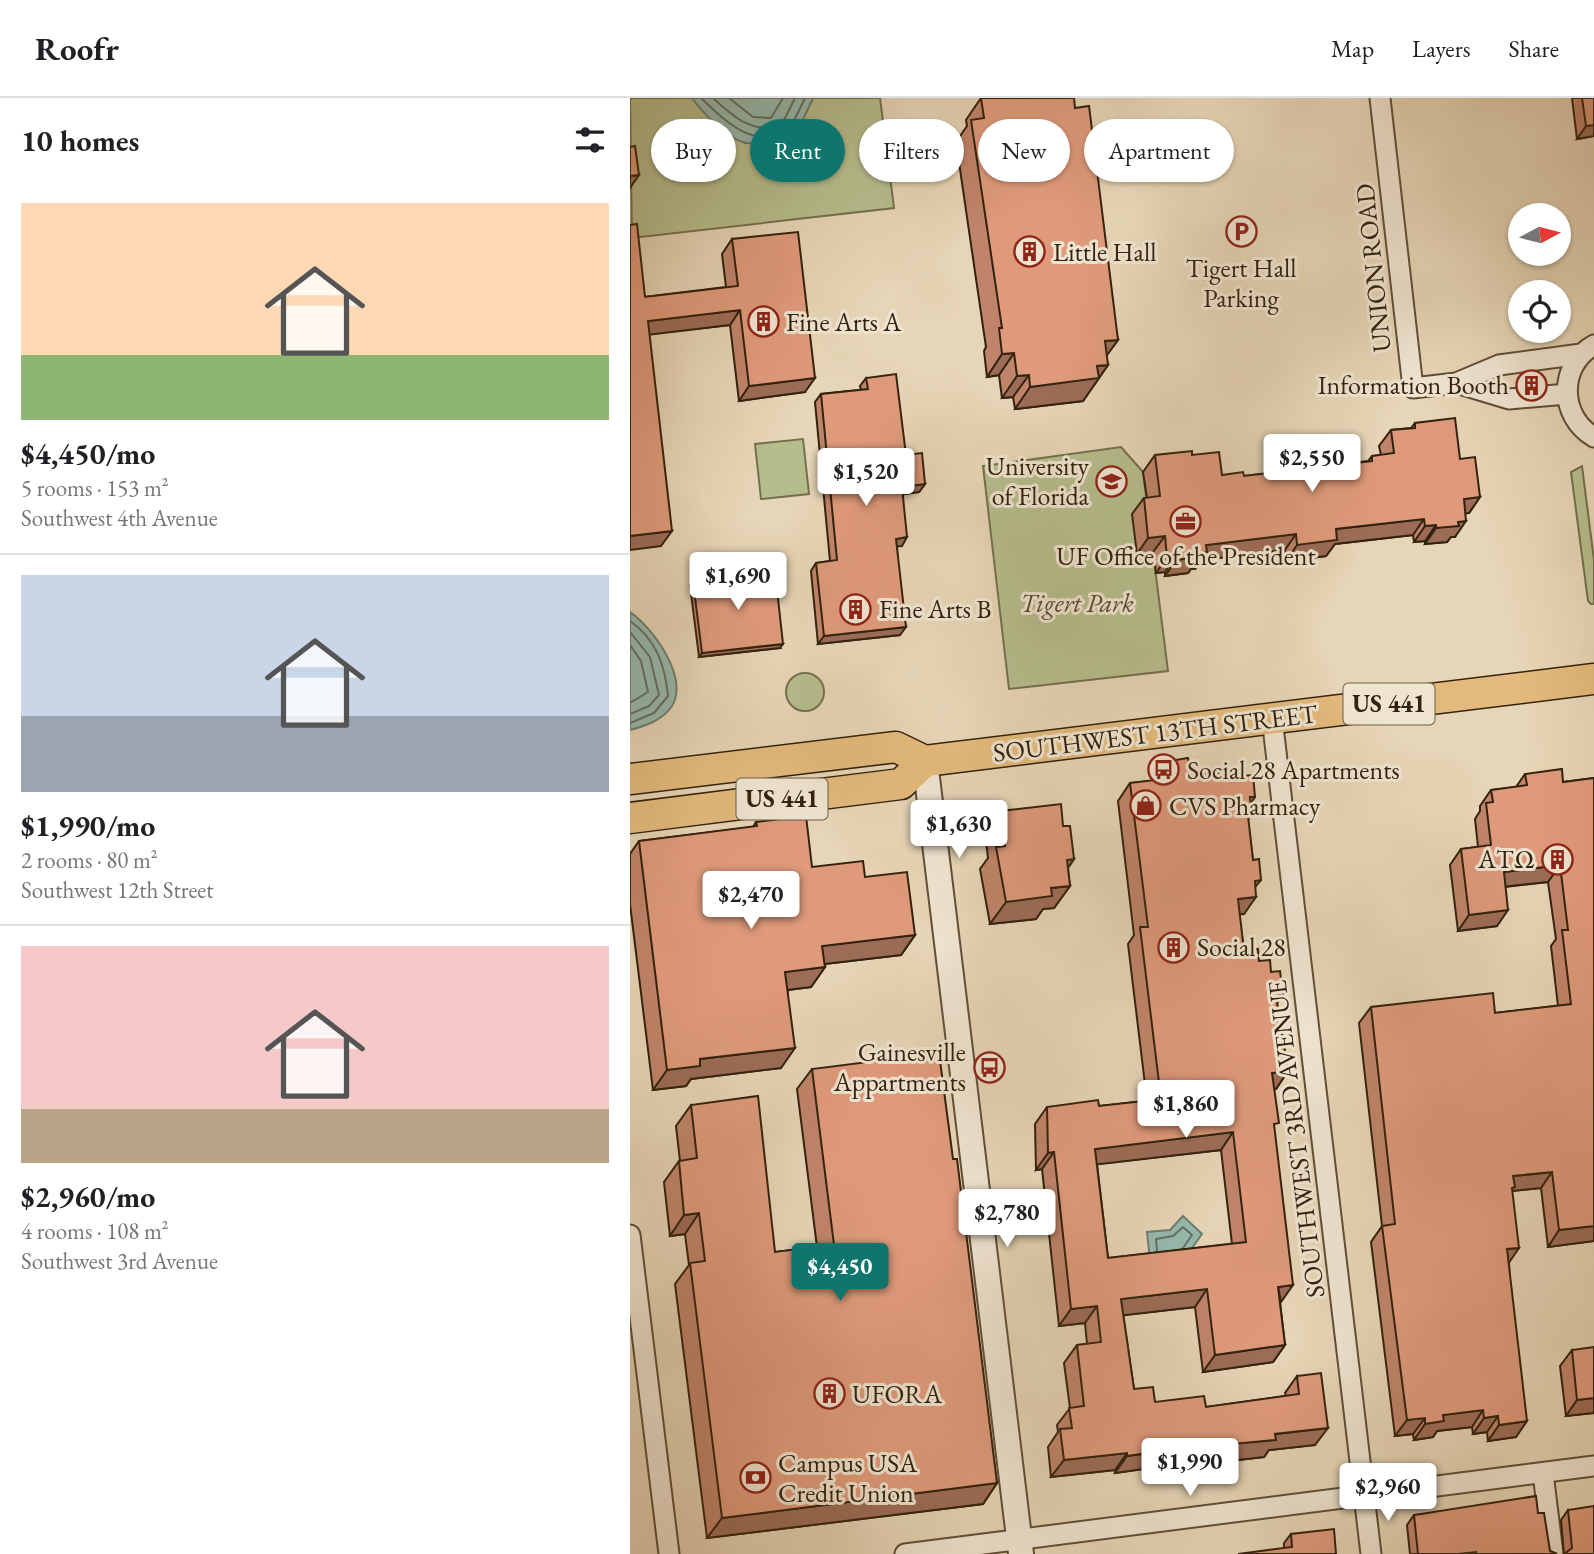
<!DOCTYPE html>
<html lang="en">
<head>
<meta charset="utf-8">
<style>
  body { margin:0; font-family:"EB Garamond",serif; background:#f6f6f6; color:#202124; height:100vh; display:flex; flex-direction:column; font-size:26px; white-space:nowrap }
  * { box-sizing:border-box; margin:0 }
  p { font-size:23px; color:#757577 }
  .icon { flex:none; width:38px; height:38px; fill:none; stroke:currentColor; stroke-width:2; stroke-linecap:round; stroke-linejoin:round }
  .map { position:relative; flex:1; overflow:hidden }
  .details { display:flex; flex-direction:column; background:#fff; width:630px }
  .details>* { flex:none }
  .guide { position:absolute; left:21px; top:21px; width:665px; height:63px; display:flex; gap:14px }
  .needle { width:46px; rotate:83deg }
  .fabs { position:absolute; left:878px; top:105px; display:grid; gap:14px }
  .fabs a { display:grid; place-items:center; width:63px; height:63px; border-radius:50%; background:#fff; box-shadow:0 2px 5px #0004; font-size:35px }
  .price { position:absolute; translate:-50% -60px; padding:0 16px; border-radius:7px; background:#fff; color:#222; font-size:23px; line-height:46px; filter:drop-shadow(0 2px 4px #0008) }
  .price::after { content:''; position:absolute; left:50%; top:42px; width:21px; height:16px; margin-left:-10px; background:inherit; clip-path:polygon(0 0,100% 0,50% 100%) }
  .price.on { background:#0f766e; color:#fff }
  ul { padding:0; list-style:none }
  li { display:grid; align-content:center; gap:14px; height:371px; padding:0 21px }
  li+li { border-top:2px solid #e0e0e0 }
  li span { display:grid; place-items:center; height:217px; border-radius:0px; color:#555 }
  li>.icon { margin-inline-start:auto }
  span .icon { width:126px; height:126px; fill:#fffc; stroke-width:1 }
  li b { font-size:30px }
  h2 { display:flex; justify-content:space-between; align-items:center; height:84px; padding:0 21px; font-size:30px }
  .pill { padding:0 24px; border-radius:32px; background:#fff; box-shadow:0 2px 5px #0004; font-size:24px; line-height:63px }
  .pill.on { background:#0f766e; color:#fff }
  header { display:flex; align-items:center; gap:42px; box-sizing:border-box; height:98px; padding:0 35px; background:#fff; border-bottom:2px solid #e0e0e0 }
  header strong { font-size:33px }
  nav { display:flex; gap:38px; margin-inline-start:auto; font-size:24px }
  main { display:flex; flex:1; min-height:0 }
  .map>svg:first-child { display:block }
  .green { fill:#b6bd8d; stroke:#74704d; stroke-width:2 }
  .water { fill:#96b9ae; stroke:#6e7d6e; stroke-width:2 }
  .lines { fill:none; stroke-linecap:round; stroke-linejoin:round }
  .shore { stroke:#646e5e; stroke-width:2 }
  .minor-casing { stroke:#604f37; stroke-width:23 }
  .tertiary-casing { stroke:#604f37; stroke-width:28 }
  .primary-casing { stroke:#33220d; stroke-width:33 }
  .minor { stroke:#efe4d0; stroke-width:19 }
  .tertiary { stroke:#efe4d0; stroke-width:24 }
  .primary { stroke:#e3ba7b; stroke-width:30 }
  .wall { fill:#c0846a; stroke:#33220d; stroke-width:2; fill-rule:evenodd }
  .shaded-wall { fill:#9c6c56; stroke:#33220d; stroke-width:2 }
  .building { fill:#df9a7b; stroke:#33220d; stroke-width:2; fill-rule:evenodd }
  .labels { text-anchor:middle; stroke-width:6; stroke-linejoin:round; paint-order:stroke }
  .shield { fill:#efe4d0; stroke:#6b5c48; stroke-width:2 }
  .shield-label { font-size:24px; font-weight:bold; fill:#33220d }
  .poi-label { font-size:26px; fill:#33220d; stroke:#efe4d0; text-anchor:start }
  .street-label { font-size:26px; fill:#33220d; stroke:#efe4d0 }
  .park-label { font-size:26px; font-style:italic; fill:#54492d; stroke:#efe4d0 }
</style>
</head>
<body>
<header>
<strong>Roofr</strong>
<nav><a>Map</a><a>Layers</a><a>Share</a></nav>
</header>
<main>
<section class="details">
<h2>10 homes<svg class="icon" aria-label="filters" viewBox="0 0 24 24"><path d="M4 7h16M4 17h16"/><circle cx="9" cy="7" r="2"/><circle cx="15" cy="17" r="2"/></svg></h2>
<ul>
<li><span style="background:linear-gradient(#ffd9b3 70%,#8fb573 0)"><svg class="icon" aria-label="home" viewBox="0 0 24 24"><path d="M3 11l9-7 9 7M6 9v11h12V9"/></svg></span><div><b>$4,450/mo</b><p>5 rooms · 153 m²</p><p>Southwest 4th Avenue</p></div></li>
<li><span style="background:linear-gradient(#c9d6e8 65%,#9aa5b1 0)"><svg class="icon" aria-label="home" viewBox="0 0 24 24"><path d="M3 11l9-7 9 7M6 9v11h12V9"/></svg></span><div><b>$1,990/mo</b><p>2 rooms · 80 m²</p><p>Southwest 12th Street</p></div></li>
<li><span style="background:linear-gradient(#f6c9c9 75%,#b9a48a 0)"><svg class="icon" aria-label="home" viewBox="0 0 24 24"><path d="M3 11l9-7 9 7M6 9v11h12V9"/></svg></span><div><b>$2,960/mo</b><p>4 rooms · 108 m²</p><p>Southwest 3rd Avenue</p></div></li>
</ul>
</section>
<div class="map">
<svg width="964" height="1456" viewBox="0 0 964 1456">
  <rect width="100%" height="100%" fill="#e6d5b6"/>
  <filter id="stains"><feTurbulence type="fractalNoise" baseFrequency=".00286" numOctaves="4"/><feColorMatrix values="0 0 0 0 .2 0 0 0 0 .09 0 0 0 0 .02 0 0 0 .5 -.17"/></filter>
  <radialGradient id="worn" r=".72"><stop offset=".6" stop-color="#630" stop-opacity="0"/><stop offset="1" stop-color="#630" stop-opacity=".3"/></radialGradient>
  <path class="green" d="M0,0H62L115,45L162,44L183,0H250L264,110L2,140Z
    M173,341L179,396L131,401L125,346Z
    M491,349L513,374L518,414L508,456L523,454L538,573L379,591L353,368Z
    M952,368L964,462V506H961L958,503L941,374Z
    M156 594a19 19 0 1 1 38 0a19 19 0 1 1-38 0Z"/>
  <path class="water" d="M62,0H183L162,45C147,46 131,48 117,45C98,42 73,15 62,0Z
    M0,514C23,530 59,579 42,608C33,622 15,628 0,632Z
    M553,1118L572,1136L557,1157L520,1162L517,1134L540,1132Z"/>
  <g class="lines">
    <path class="shore" d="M71,0C97,25 119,47 157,37L175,0
      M83,0C104,19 122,36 151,28L165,0
      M99,0L123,19L141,20L153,0
      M0,523C26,541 35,567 38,598L24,615L0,625
      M0,534L20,559L29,597L19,608L0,616
      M0,547L11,563L18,594L0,605
      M527,1153L526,1141L543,1138L553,1129L562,1137L553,1150"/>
    <defs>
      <path id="minor" d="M750,0L783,290L826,285L869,267L951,256
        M964,247C928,267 929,319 964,339
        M826,285L879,301L937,296
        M642,620L741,1456
        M0,1137L39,1456
        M913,1375L923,1456
        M275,1456L964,1368"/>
      <path id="tertiary" d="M295,663L391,1456"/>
      <path id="primary" d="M0,681L266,649L295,663L964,581
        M0,720L271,686L295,663"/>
    </defs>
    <use href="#minor" class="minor-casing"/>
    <use href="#tertiary" class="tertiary-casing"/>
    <use href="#primary" class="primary-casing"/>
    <use href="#minor" class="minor"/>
    <use href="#tertiary" class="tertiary"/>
    <use href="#primary" class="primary"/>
  </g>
  <path class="wall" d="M351,0L445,10L488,242L476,258L478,267L453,303L385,311L383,299L372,300L369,277L357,279L354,253L356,249L326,44L337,28L336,22Z
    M942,0H964V38L947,41Z
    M102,141L175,294L109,303L100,227L19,236L31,448L15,199L96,189L92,156Z
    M236,280L276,357L295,386L289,394L273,396L272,448H267L270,537L188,546L181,473L186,465L200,463L185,304L191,296L231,292L230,288Z
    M785,325L830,361L850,399L839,415H835L825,439H821L817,444L795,446V443L784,444L783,437L705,446L696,458L656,463L655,452L571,462L565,471H561L558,475L535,478V474L526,475L523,454L507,456L502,416L514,400H517L513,374L525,357H562L592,377L614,378L738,363L742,358L751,357L749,348L761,332L781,330Z
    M63,483L150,550L69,559L60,487Z
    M540,663L561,678H613L625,699L621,705L618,723L623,762L631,782L625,789L614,816H609L614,853L629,863L641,874L653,897L647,905L658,973L646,991H644V1031L650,1204L655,1247L643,1264L573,1274L565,1209L493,1217L504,1291L525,1304L576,1309L656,1298L655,1295L667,1278L685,1347L639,1352L634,1359L591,1364V1360L485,1375V1372L421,1379L418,1349L428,1334L427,1327L440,1310L434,1265L447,1247L457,1246L455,1225L429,1228L412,1071L406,1072L405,1026L417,1009L469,1008L517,1003L498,846L504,837L488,703L500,685L528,682V680ZM591,1052L602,1146L478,1160L467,1066Z
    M895,676L933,684L964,680V1143L918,1149L911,1090L882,1093L879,1164L886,1339L858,1343L857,1334L843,1336L842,1329L807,1333L803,1339L784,1342L783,1336L765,1338L741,1144L752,1128L729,925L741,909L865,915L928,908L921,848L926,841L918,784L875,789L867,828L828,833L820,767L831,751L848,749L845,721L850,713V708L861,692L886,689Z
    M371,713L433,728L444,761L438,770L440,788L424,810L413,811L406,821L360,826L350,771L358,760L355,735Z
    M126,724L182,769L235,779L285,837L271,857L194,866L195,869L181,889L158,892L151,970L61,981L56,988L23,992L0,806V756L9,743L123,729Z
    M182,971L323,1061L367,1385L353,1406L77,1440L45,1186L59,1167L55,1136L40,1138L34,1084L49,1063H50L46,1028L61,1007L145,1154L187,1149L167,991Z
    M942,1252L964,1315L936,1318L930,1268Z
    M938,1412L964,1456H934L931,1422Z
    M908,1415L920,1453L927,1456H780L777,1427L784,1417Z
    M661,1436L706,1456L654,1450V1445Z"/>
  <path class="shaded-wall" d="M964,27V38L947,41L956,28Z
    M9,77L0,90V78Z
    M110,212L100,227L8,238L18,223Z
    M488,242L472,264L475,243Z
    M384,255L369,277L357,279L372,256Z
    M478,267L453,303L385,311L400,289L467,268Z
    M399,277L383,299L372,300L387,278Z
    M185,280L175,294L109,303L119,288Z
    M295,386L289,394L266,397L272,389Z
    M850,399L839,415L823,417L834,401Z
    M794,421L783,437L705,446L696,458L656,463L667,447L706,431Z
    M836,423L825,439H821L817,444L795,446L806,430L828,424Z
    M806,427L795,443L784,444L795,428Z
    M42,433L31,448L0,452V438Z
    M666,436L655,452L571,462L565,471H561L558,475L535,478L546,462L576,447Z
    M535,438L523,454L507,456L518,440Z
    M277,439L272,448L260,449L266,441Z
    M546,458L535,474L526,475L537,459Z
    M276,529L270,537L188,546L194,538Z
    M153,546L150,550L69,559L72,555Z
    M444,761L428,784L437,762Z
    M930,767L918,784L862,790L874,774Z
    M440,788L424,810L413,811L406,821L360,826L376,804L421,790Z
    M626,799L614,816L595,818L608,801Z
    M878,812L867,828L828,833L839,817Z
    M285,837L271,857L178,868L192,848Z
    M195,869L181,889L141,894L155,874Z
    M653,897L640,914L646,898Z
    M165,950L151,970L61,981L56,988L23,992L37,972L70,961Z
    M658,973L646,991L630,992L642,975Z
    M603,1034L591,1052L453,1068L465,1051Z
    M424,1054L412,1071L406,1072L418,1055Z
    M922,1074L911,1090L882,1093L874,1105L883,1078Z
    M69,1115L55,1136L40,1138L54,1117Z
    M964,1128V1143L918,1149L929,1132Z
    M889,1150L878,1166L877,1151Z
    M663,1187L651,1204L648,1189Z
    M577,1191L565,1209L479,1219L491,1201Z
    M467,1208L455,1225L429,1228L441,1211Z
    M655,1247L643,1264L573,1274L585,1257Z
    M964,1300V1315L936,1318L947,1302Z
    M853,1312L842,1329L807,1333L803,1339L784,1342L795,1326L813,1317Z
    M868,1318L857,1334L843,1336L854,1320Z
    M795,1320L783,1336L765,1338L777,1322Z
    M897,1323L886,1339L858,1343L869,1327Z
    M698,1330L685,1347L639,1352L634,1359L591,1364L603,1346L645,1336Z
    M603,1343L591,1360L485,1375L497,1358Z
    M497,1355L485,1372L421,1379L434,1362Z
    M367,1385L353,1406L77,1440L92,1420Z"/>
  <path class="building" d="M351,0H444L445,10L459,8L488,242L475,243L478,267L467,268L469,280L400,289L399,277L387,278L384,255L372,256L369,230H372L341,22L354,20Z
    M952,0H964V27L956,28Z
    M5,48L9,77L0,78V49Z
    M7,126L15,199L108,188L102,141L168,134L185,280L119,288L110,212L18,223L42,433L0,438V127Z
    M266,276L276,357L292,355L295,386L272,389L277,439L266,441L276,529L194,538L186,465L207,462L191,296L238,291L236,280Z
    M825,320L830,361L845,359L850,399L834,401L836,423L828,424L829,428L806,430V427L795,428L794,421L706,431L707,442L667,447L666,436L576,447L577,454L569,455V459L546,462V458L537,459L535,438L518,440L514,400L530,398L525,357L562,353V357L589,354L592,377L613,374L614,378L742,363V358L764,355L761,332L785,330V325Z
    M145,473L153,546L72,555L63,483Z
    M558,660L561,678L612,672L613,678L623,677L625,699H620L622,717L618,718L623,762L629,761L631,782L625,783L626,799L608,801L614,853L628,851L629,863L640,862L641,874L650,873L653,897L646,898L658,973L642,975L649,1025L644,1026L663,1187L648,1189L655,1247L585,1257L577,1191L491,1201L504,1291L523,1289L525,1304L574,1298L576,1309L669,1296L667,1278L691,1275L698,1330L645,1336L646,1342L603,1346V1343L497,1358V1355L434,1362L430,1331L442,1330L439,1310L454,1308L447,1247L471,1244L467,1208L441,1211L424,1054L418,1055L417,1009L468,1002L469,1008L531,1001L510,829H518L500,685L542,680L540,663ZM603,1034L616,1144L478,1160L465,1051Z
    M932,671L933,684L964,680V1128L929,1132L922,1074L883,1078L885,1089L882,1090L889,1150L877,1151L897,1323L869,1327L868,1318L854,1320L853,1312L813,1317L814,1323L795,1326V1320L777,1322L752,1128L765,1126L741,909L863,895L865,915L941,906L932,832H938L930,767L874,774L878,812L839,817L831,751L861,747L856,705L863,704L861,692L897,687L895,676Z
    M431,706L433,728H440L444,761L437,762L440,788L421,790L422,798L376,804L366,749L375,748L371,713Z
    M176,718L182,769L233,763L235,779L277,774L285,837L192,848L195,869L155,874L165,950L70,961V968L37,972L9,743L127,728L126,724Z
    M309,955L323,1061H327L367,1385L92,1420L60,1165L75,1163L69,1115L54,1117L49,1063L67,1060L61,1007L128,998L145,1154L204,1147L182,971Z
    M964,1249V1300L947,1302L942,1252Z
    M906,1398L908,1415H914L920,1453L927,1456H846V1454L828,1456H788L784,1417Z
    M964,1408V1456H934L942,1450L938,1412Z
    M704,1431L706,1456H608L662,1449L661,1436Z"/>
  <defs>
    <symbol id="parking-ring" viewBox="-11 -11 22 22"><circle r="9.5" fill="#efe4d0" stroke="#8f2418" stroke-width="1.5"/><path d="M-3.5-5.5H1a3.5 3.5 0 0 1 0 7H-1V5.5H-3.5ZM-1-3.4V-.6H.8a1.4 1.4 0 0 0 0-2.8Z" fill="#8f2418"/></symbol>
    <symbol id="building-ring" viewBox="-11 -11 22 22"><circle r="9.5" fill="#efe4d0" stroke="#8f2418" stroke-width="1.5"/><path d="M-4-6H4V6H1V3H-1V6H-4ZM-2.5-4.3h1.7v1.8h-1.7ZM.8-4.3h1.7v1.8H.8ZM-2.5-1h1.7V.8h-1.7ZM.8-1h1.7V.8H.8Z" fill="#8f2418"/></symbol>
    <symbol id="university-ring" viewBox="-11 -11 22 22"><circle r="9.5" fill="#efe4d0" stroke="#8f2418" stroke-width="1.5"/><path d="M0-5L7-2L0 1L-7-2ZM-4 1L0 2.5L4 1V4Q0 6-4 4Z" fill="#8f2418"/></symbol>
    <symbol id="office-ring" viewBox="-11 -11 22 22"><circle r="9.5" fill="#efe4d0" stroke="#8f2418" stroke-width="1.5"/><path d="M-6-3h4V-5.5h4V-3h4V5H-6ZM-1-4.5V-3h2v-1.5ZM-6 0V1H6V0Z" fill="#8f2418"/></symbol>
    <symbol id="bus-ring" viewBox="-11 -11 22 22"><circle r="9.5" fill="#efe4d0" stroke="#8f2418" stroke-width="1.5"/><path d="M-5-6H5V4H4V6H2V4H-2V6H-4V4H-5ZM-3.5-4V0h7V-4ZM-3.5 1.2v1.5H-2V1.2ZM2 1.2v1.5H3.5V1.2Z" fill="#8f2418"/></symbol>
    <symbol id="shop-ring" viewBox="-11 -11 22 22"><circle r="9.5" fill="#efe4d0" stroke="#8f2418" stroke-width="1.5"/><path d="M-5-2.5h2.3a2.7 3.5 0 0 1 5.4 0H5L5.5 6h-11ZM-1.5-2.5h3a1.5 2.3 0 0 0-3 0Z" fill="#8f2418"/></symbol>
    <symbol id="bank-ring" viewBox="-11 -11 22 22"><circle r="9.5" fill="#efe4d0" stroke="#8f2418" stroke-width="1.5"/><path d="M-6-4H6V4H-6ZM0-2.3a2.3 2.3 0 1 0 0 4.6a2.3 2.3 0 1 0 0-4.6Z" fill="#8f2418"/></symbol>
  </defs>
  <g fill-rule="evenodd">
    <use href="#parking-ring" x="594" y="116" width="35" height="35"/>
    <use href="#building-ring" x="382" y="136" width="35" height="35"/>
    <use href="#building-ring" x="116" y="206" width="35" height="35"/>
    <use href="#building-ring" x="884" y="270" width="35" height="35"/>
    <use href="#university-ring" x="464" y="366" width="35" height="35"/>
    <use href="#office-ring" x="538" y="406" width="35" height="35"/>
    <use href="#building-ring" x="208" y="494" width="35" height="35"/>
    <use href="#bus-ring" x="516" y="654" width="35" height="35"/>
    <use href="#shop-ring" x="498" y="690" width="35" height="35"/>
    <use href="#building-ring" x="910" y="744" width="35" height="35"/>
    <use href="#building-ring" x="526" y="832" width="35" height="35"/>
    <use href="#bus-ring" x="342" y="952" width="35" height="35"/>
    <use href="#building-ring" x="182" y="1278" width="35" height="35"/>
    <use href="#bank-ring" x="108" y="1362" width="35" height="35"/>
  </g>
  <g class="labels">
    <g class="shield">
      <rect x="713.5" y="585.5" width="91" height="41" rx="5"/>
      <rect x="106.5" y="680.5" width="91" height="41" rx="5"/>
    </g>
    <g class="shield-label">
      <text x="759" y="614">US 441</text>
      <text x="152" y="709">US 441</text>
    </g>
    <g class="poi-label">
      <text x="423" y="163">Little Hall</text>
      <text x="611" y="179" text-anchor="middle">Tigert Hall<tspan x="611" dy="30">Parking</tspan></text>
      <text x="156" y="233">Fine Arts A</text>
      <text x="879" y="296" text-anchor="end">Information Booth</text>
      <text x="459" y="377" text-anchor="end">University<tspan x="459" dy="30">of Florida</tspan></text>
      <text x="556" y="467" text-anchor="middle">UF Office of the President</text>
      <text x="249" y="520">Fine Arts B</text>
      <text x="557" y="681">Social 28 Apartments</text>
      <text x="539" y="717">CVS Pharmacy</text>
      <text x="905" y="770" text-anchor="end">ΑΤΩ</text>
      <text x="567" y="858">Social 28</text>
      <text x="336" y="963" text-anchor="end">Gainesville<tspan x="336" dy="30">Appartments</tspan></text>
      <text x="222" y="1305">UFORA</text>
      <text x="148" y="1374">Campus USA<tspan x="148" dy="30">Credit Union</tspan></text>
    </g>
    <g class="street-label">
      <text transform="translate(743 170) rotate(-96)" y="9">UNION ROAD</text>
      <text transform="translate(525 635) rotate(-7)" y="9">SOUTHWEST 13TH STREET</text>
      <text transform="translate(666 1041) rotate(-97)" y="9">SOUTHWEST 3RD AVENUE</text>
    </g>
    <g class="park-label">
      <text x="447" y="514">Tigert Park</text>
    </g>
  </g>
  <rect width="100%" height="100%" filter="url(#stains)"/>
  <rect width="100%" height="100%" fill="url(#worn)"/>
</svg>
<div class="fabs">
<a><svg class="needle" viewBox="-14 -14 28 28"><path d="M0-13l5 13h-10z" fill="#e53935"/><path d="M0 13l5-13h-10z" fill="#757577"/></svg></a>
<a><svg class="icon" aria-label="locate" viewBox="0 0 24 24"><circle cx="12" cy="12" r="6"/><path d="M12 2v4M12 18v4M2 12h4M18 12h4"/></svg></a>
</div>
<b class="price" style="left:682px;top:396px">$2,550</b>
<b class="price" style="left:236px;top:410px">$1,520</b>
<b class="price" style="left:108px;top:514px">$1,690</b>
<b class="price" style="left:329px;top:762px">$1,630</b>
<b class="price" style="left:121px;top:833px">$2,470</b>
<b class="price" style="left:556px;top:1042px">$1,860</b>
<b class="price" style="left:377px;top:1151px">$2,780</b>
<b class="price on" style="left:210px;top:1205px">$4,450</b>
<b class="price" style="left:560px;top:1400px">$1,990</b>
<b class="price" style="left:758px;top:1425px">$2,960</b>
<div class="guide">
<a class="pill">Buy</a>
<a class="pill on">Rent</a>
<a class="pill">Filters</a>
<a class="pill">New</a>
<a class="pill">Apartment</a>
</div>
</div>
</main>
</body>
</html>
